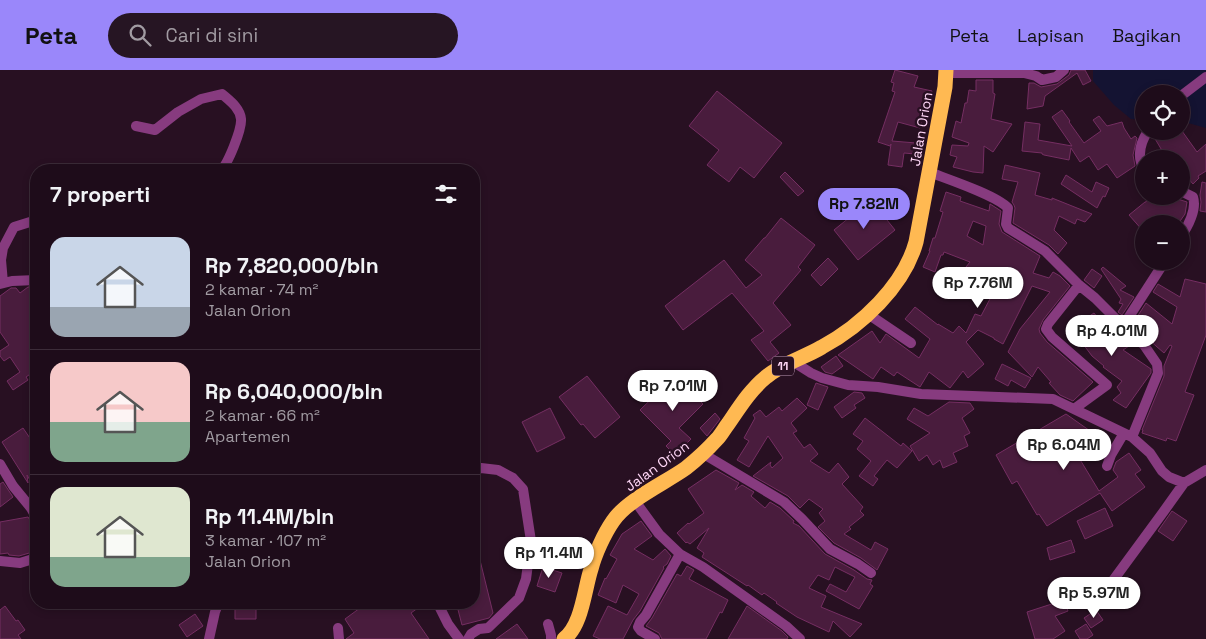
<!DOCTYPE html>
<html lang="id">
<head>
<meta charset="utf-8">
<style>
  body { margin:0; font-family:"Space Grotesk",sans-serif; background:#261523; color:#f1f3f6; height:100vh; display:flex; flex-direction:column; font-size:19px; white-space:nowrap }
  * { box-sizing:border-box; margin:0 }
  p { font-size:16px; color:#a19ba2 }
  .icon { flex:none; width:28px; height:28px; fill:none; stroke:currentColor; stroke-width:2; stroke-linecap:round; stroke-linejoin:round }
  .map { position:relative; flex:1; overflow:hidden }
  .drawer { position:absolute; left:30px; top:94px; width:450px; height:445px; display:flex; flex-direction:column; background:#1e0c1a; border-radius:20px; box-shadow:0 2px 8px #0003,0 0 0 1px #3c2c39 }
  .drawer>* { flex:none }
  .tools { position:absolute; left:1135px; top:15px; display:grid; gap:10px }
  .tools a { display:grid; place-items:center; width:55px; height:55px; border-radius:50%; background:#1e0c1a; box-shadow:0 2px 8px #0003,0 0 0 1px #3c2c39; font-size:25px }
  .price { position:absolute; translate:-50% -42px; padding:0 11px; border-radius:18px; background:#fff; color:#222; font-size:16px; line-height:32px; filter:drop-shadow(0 1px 2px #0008) }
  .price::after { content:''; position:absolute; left:50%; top:30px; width:15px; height:11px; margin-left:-8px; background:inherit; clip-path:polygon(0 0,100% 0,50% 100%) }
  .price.active { background:#9a87fa; color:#111 }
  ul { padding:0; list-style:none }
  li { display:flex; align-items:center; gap:15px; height:125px; padding:0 20px }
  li+li { border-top:1px solid #3c2c39 }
  li span { display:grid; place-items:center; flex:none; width:140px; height:100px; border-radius:15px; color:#555 }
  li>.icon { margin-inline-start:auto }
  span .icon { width:60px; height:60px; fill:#fffc; stroke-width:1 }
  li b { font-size:21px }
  h2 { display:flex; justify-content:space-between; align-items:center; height:60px; padding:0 20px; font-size:21px }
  header { display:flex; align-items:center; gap:30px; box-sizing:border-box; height:70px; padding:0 25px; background:#9a87fa; color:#111 }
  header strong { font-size:24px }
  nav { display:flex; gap:28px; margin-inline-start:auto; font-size:18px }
  .search { width:350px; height:45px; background:#261523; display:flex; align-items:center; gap:12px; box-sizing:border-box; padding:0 18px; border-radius:28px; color:#a19ba2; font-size:19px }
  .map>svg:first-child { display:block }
  .green { fill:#141332 }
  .building { fill:#491c3d; stroke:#752e62; fill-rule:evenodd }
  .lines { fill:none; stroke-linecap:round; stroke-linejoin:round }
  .minor { stroke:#873b7f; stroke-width:10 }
  .highway { stroke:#ffb952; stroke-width:15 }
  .labels { text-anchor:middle; stroke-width:5; stroke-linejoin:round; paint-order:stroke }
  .shield { fill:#281022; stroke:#be9bb7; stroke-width:1 }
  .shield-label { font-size:12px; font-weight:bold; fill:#ffd7f7 }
  .street-label { font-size:14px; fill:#ffd7f7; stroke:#281022 }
</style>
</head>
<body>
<header>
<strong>Peta</strong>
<div class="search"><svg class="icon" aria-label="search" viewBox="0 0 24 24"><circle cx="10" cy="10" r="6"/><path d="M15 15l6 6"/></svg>Cari di sini</div>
<nav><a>Peta</a><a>Lapisan</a><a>Bagikan</a></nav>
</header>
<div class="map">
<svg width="1206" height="569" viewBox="0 0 1206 569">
  <rect width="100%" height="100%" fill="#281022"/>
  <path class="green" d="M1093,0H1206V58L1181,51V24H1144V50L1131,49L1114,35L1093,11Z"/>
  <path class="building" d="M895,0L918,6L914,17L932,21L925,48L923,47L920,58L898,52L892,71L916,73L915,84L904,83L902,97L888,95L891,74L890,76L878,72L895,22L892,21L894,13L891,12Z
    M1071,0H1085L1091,11L1083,15L1077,3L1045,26L1043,36L1027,39L1029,13H1034L1041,17L1057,14L1069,5Z
    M976,10H993V23L995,24L991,49L1012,54L993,82L984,76L983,103L973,102L953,97L957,87L950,85L952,75L968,76L969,73L952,67L956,51L961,53L965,33H967L969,20L976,21Z
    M717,21L782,73L754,108L740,97L729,112L707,95L719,80L689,56Z
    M1062,40L1070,51L1069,52L1084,73L1101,61L1093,50L1099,46L1107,56L1122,52L1124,58L1131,69L1135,66L1137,68L1133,85L1135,96L1117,108L1107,94L1098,100L1089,86L1080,92L1071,78L1069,90L1044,85L1042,84V83L1022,81L1025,52L1040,54L1038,70L1072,76L1052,47Z
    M1164,61H1182L1197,82L1206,74V101L1198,106L1199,108L1193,114L1187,107L1181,111V89H1167L1154,67Z
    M1005,95L1040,103L1035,125L1052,130V128L1092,144L1085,152L1077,149L1075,154L1059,146L1054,160L1067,173L1058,184L1049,175L1013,153L1015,138L1014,135L1012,132L1018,112L1002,109Z
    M785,102L804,121L798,126L780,107Z
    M1066,105L1092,122L1096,112L1109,118L1105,127L1103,126L1097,138L1061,114Z
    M1202,112L1206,113V142L1200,141L1201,132L1200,125Z
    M946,122L961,127L960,131L989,141L990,134L998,139L1001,141L999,154L1002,162L1040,186L1033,203L1049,208L1053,202L1060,206L1070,216L1043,250L1039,259L1040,263L1047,272L1093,312L1073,331L1060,325L1049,313L1051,312L1038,297L1032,307L1008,282L1020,259L1050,222L1032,216L1003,274L994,269V268L978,260L966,272L984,294L968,308L963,301L950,318L929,302L920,317L897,302L894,306L881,297L873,309L838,285L872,261L880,273L886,264L919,288L930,269L905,249L915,237L938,255V254L953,263L959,256L966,263L975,244L981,246L992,225L987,222L993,209L979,203L977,205L966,197L970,192L944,182L943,185H941L935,202L923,197L930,181H929L933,168H935L943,142L940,141ZM973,151L986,156L983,175L967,166Z
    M1148,126H1168L1187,132L1185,144L1178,154H1144V162L1129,145L1145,132H1146Z
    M871,130L895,160L858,190L834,160Z
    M781,148L815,175L798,197L801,200L773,233L791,255L770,272L779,283L768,291L751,270L764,261L732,223L683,260L665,236L724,190L746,218L762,205L745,190L764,168H765Z
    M828,188L838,199L821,216L811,205Z
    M1103,197L1126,216L1120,220L1134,227L1122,245L1118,242L1123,234L1119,233L1121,229L1101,199Z
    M1092,199L1102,206L1094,218L1084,210Z
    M1185,209L1206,214V265L1185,322L1194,325L1176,371L1167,368L1166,371L1142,363L1143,360H1142L1164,306V296L1172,276L1170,275L1164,283L1132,255L1146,233L1172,254L1177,237L1153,222L1158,214L1180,227Z
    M28,217H35L36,219V237L32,240L36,247V300L26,307L28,310L13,320L7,311L20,302L10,287L4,291L0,286V281L9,275L0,262V226L11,218H16L20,223Z
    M1094,243L1115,271L1123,265L1132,274L1123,280L1151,299V303L1126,338L1113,330L1121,323L1117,317L1122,311L1103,297L1104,296L1092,286L1083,274L1080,276L1068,266L1073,262L1070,259Z
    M836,286L843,296L832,304L825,302L821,297Z
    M1002,294L1031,308L1025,318L1011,310L1008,316L995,309Z
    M587,306L620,347L595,368L583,354L581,355L559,327Z
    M675,306L703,334L679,358L691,369L675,385L666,376L671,371L640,340Z
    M816,313L828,317L818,340L807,335Z
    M854,322L862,323L865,328L854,335L856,338L842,348L834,337Z
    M797,328L807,338L791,353L797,361L793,363L804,378L810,374L818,384L810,391L829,403L838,393L849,407L842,414L863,437L860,441L864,445L849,457L851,459L844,464L871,480L875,472L888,479L877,500L861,488L834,473L818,457L825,451L819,443L823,439L809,429L800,438L788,426L753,406L771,392L770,395L772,398L783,388L768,366L749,397L737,390L749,371L744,368L755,348L753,345L760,340L766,347L779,337L782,341Z
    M949,332L970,333L974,339L962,348L970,363L964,366L968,376L953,383L957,392L943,398L940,390L933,395L927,385L919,391L910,376L930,363L907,349L914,338L928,346Z
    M550,338L565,368L537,382L522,352Z
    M715,343L720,349L707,366L700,358Z
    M1066,344L1103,370L1094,383L1064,363L1099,421L1118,407L1113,400L1116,392L1129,383L1141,400L1135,404L1145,417L1112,441L1100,423L1047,456L1039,444L1037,445L1017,411L1012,414L996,385Z
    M865,348L901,376L903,373L912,381L897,398L887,390L874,406L878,409L873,416L859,406L871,391L857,379L863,371L853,364Z
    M23,358L36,377V421L27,405L28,413L2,372Z
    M716,400L739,413L735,420L742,415L754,422L751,426L765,438L770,432L780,438L794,451L793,453L799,456L825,484L854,500L867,509L872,510L870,514L873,516L859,539L826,521L830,514L846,522L855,507L835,497L829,510L818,505L809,518L826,526L821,537L862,554L850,567L833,551L829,562L797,547L776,533L777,532L764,523L762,525L748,515L747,516L702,487L704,483L697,478L709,458L690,474L687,472L686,473L677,463L688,453L689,454L704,443L688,419Z
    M3,412L13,427L0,437V414Z
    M1105,438L1113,456L1085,469L1077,451Z
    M1172,441L1187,451L1173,471L1158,461Z
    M28,447L32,453L35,454L36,464V481L19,486L9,485L8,483L0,484V452Z
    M641,451L652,466L634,479L653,490L665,479L671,486L667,494L663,497L664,498L640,541L633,550L623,569H600L593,566L608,536L627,545L639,524L623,515L616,533L598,525L605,508L606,509L617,489L610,485L622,464Z
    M1071,470L1075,482L1050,490L1047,478Z
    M474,478H477L493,543L489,548L462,555L456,532H474Z
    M687,496L694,500L689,509L728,530L722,543L720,542L706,569H662L659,563L646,556L652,548L677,504L681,506Z
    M543,497L562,503L555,522L537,516Z
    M1072,512L1077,522L1065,528L1060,519Z
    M1064,530L1068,541L1055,546L1065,561L1053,569H1035L1027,542Z
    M256,532V549H235V533Z
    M355,532H426L411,543L429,569H346L354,563L345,549L360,538Z
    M5,536L16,551L18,550L25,560L18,565L21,569H0V540Z
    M747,536L782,561L788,567L787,569H728Z
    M1096,540L1103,550L1091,558L1084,548Z
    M195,544L203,556L187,567L179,555Z
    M517,554L528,569H496Z
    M1086,554L1093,565L1087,569H1080L1075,561Z"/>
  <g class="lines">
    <path class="minor" d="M946,3H1024L1036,6L1042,10L1056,7L1064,0
      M1181,26L1206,7
      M136,56L155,60L178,42L201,29L222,24C230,31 240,38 241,49C242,59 228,94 221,100
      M1144,100C1137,87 1140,73 1148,61
      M929,102C947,109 996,125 1008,138L1006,154L1008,158L1045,181L1079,215L1095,228L1123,256L1144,275L1157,294L1158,303L1132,367
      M1181,121L1193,127C1197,139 1188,157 1181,166
      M3,213L1,190L3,178L14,157L30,152L36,155
      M0,214L12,211L36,210
      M868,244L911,273
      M1123,256L1165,191
      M792,291L811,303L822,308L848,315L878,317L921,324L1053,329L1132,367L1150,383L1162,401L1169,407L1184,413
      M1074,339L1107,315L1052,267L1046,259L1048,254L1079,215
      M702,383L784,432L802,449L830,479L858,494L871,503
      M0,394L13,416L31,438L36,447
      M1107,396L1111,385L1124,363
      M635,431L659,464L680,484L703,497L786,556L800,569
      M0,491L20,493L36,488
      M1106,520L1164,441L1184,413L1206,400
      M437,532L448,554L459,569
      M548,554L551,565V569
      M338,558L339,569
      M209,569L215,542L219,532
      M468,569L471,564L479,559L488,558L519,528L526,509L531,471L523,419L513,408L498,400L481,398L474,399
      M655,569L641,561L638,557L640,552L646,545L680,484"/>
    <path class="highway" d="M564,569C582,555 584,521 591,499C595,484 604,464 613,451C627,430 665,413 686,398C696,390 708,379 717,369C721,365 724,359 728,354C739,338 750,320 766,307C782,293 804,288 822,277C861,256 904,216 916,172L945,17L946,0"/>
  </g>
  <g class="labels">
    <rect class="shield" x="772" y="286.5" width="22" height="19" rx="4"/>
    <g class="shield-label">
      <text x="783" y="300">11</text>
    </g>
    <g class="street-label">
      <text transform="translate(921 59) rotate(-80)" y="5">Jalan Orion</text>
      <text transform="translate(657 396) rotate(-36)" y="5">Jalan Orion</text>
    </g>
  </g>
</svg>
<div class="tools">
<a><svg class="icon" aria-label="locate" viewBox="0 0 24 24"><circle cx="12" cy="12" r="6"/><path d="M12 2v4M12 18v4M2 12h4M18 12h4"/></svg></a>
<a>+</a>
<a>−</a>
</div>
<b class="price active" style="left:864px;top:160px">Rp 7.82M</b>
<b class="price" style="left:978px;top:239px">Rp 7.76M</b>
<b class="price" style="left:1112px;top:287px">Rp 4.01M</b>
<b class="price" style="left:673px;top:342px">Rp 7.01M</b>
<b class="price" style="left:1064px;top:401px">Rp 6.04M</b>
<b class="price" style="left:549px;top:509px">Rp 11.4M</b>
<b class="price" style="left:1094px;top:549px">Rp 5.97M</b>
<section class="drawer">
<h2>7 properti<svg class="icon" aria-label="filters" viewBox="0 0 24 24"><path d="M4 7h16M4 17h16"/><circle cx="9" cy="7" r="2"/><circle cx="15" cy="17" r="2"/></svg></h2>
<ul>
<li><span style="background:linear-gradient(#c9d6e8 70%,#9aa5b1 0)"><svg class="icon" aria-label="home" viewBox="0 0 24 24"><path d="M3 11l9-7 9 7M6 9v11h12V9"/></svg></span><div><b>Rp 7,820,000/bln</b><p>2 kamar · 74 m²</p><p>Jalan Orion</p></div></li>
<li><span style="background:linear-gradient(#f6c9c9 60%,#7fa58c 0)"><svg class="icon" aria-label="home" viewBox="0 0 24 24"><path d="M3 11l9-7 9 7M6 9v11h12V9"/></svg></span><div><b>Rp 6,040,000/bln</b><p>2 kamar · 66 m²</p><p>Apartemen</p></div></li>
<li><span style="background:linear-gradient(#dfe7d0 70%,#7fa58c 0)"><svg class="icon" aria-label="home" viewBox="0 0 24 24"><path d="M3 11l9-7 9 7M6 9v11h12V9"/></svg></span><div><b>Rp 11.4M/bln</b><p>3 kamar · 107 m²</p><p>Jalan Orion</p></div></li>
</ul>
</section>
</div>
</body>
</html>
